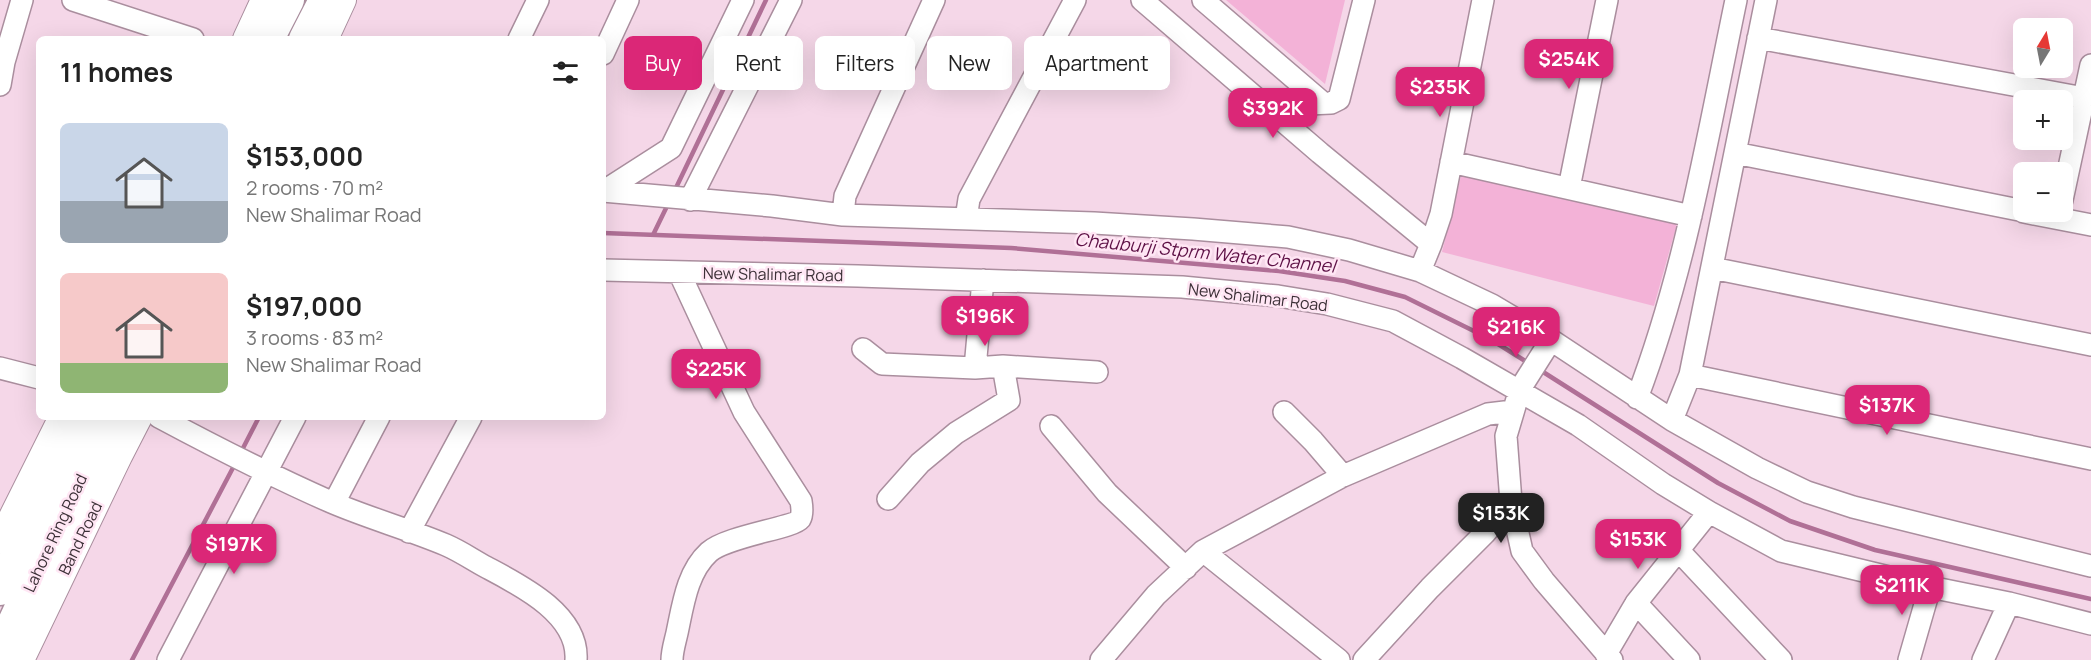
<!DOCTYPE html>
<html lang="en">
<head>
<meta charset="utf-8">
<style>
  body { margin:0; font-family:Manrope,sans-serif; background:#f2f2f2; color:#222; height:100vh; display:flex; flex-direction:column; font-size:22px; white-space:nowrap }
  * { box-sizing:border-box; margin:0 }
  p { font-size:20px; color:#767676 }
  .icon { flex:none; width:33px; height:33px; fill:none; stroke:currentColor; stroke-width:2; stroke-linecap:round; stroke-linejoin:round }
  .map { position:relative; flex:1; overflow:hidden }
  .panel { position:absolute; left:36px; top:36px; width:570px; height:384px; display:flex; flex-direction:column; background:#fff; border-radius:9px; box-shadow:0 6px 24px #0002 }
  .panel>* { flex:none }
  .hud { position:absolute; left:624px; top:36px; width:570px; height:54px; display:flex; gap:12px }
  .needle { width:39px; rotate:10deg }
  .fabs { position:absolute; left:2013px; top:18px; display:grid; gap:12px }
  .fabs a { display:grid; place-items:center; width:60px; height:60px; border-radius:9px; background:#fff; box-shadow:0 6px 24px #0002; font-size:30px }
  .price { position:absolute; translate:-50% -51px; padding:0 14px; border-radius:12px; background:#db2777; color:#fff; font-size:20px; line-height:39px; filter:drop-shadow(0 2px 3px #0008) }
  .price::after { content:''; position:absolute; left:50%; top:36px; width:18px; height:14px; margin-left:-9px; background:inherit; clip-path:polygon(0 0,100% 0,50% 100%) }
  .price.on { background:#222; color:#fff }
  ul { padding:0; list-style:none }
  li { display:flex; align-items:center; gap:18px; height:150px; padding:0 24px }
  li span { display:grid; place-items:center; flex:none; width:168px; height:120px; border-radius:9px; color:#555 }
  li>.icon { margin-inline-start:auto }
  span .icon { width:72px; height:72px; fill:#fffc; stroke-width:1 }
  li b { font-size:26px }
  h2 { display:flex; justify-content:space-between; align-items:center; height:72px; padding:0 24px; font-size:26px }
  .chip { padding:0 21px; border-radius:9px; background:#fff; box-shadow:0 6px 24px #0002; font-size:21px; line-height:54px }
  .chip.on { background:#db2777; color:#fff }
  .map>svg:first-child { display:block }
  .green { fill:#f3b2d7 }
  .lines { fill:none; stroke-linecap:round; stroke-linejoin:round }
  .stream { stroke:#b07096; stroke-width:4.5 }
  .minor-casing { stroke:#aa8e9e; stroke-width:24 }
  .major-casing { stroke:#aa8e9e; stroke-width:28 }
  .highway-casing { stroke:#aa8e9e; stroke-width:33 }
  .minor { stroke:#fff; stroke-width:21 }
  .major { stroke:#fff; stroke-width:26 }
  .highway { stroke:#fff; stroke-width:30 }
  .labels { text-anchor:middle; stroke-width:5; stroke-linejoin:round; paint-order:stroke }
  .street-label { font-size:16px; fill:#3c3037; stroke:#ffe6f4 }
  .water-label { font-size:18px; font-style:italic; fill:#5d1045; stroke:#ffe6f4 }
</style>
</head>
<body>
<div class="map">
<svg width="2091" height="660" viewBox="0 0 2091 660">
  <rect width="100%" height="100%" fill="#f5d7e8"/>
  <path class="green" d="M1226,0H1345L1325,84Z
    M1461,176L1677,224L1654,306L1442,252Z"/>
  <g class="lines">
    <path class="stream" d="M674,192L766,0
      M603,233L1011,248L1279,271L1345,281L1405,297L1490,339L1530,364
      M653,235L669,202
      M1540,370L1718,483L1790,521L1875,550L2091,599
      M241,452L259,417
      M132,660L236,462"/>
    <defs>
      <path id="minor" d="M73,0L193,39
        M1142,0L1320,153L1431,244L1420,271
        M1203,0L1323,103
        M1758,38L2084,98
        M519,39L538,0
        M603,54L628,0
        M0,85L4,62L22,0
        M1265,106L1331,103L1339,99L1364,0
        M1735,153L2024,211
        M1451,162L1691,216
        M1569,188L1607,0
        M603,191L772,206L843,215L1094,223L1193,229L1288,237L1349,250L1420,271L1492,305L1551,340L1672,420L1757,468L1807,492L1853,507L2091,566
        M604,191L671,148L743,0
        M690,200L791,0
        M2062,200L2091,65
        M2024,212L2091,225
        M843,215L845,196L934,0
        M966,219L969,199L1075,0
        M1431,244L1441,214L1483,0
        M1712,268L2091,345
        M603,270L858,276L1182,287L1278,296L1327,304L1393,321L1462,358L1578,425L1663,484L1709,512L1781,551L1930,587L2009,603L2091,624
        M1551,340L1520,389L1506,436L1511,502L1522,551L1544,581L1612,660
        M863,349L882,364L975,368L1003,366L1097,372
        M0,368L39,378
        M975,368L983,280
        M1690,375L2091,459
        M1637,398C1686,269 1708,134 1736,0
        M1284,412L1313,441L1343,476
        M159,417C215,447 272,476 331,502C368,518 408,529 446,545C460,551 473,560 486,567C520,585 579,614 576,660
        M1672,420L1690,375L1766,0
        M1051,426L1107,493L1186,568
        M888,499L920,463L956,433L1009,400L1003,366
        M334,503L379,417
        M409,532L471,417
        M1203,551L1339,660
        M1679,551L1781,660
        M1636,603L1689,660
        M1606,654L1636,603L1709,512
        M168,660L295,417
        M672,660C672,651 675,642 677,633C683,605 687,572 709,552C727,536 793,528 800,519C803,514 802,507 801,501L744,412L679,272
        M1101,660L1156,595L1203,551L1343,476L1488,414L1513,411
        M1364,660L1430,588L1485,533L1511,502
        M1909,660L1930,587
        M1983,660L2009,603"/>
      <path id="major" d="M246,39L264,0
        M325,39L343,0
        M0,541L62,417
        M21,660L119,456L139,417"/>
      <path id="highway" d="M269,39L289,0
        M304,39L324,0
        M0,590L80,417
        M0,650L109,417"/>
    </defs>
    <use href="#minor" class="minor-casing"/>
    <use href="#major" class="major-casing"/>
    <use href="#highway" class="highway-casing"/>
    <use href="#minor" class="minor"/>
    <use href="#major" class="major"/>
    <use href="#highway" class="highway"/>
  </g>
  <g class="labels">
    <g class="street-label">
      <text transform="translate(773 274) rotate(1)" y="6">New Shalimar Road</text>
      <text transform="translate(1258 297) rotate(7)" y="6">New Shalimar Road</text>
      <text transform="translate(55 533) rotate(-65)" y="6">Lahore Ring Road</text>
      <text transform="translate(80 538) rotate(-64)" y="6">Band Road</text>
    </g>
    <g class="water-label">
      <text transform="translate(1205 253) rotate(6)" y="6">Chauburji Stprm Water Channel</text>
    </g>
  </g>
</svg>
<div class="fabs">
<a><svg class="needle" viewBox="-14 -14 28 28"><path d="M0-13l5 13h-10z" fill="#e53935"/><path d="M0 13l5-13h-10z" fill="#767676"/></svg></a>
<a>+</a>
<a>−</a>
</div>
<b class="price" style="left:1569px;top:90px">$254K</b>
<b class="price" style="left:1440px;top:118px">$235K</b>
<b class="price" style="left:1273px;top:139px">$392K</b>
<b class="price" style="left:985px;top:347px">$196K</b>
<b class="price" style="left:1516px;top:358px">$216K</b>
<b class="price" style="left:716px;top:400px">$225K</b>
<b class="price" style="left:1887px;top:436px">$137K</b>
<b class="price on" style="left:1501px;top:544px">$153K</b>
<b class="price" style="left:1638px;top:570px">$153K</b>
<b class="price" style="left:234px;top:575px">$197K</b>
<b class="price" style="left:1902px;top:616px">$211K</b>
<div class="hud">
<a class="chip on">Buy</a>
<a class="chip">Rent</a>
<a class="chip">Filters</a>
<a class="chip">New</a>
<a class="chip">Apartment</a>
</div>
<section class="panel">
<h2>11 homes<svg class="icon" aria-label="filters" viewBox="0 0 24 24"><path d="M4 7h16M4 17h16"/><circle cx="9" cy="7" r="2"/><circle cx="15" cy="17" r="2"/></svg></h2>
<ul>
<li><span style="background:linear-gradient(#c9d6e8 65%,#9aa5b1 0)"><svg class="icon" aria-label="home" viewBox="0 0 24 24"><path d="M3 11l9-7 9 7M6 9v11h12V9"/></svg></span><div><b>$153,000</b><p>2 rooms · 70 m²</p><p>New Shalimar Road</p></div></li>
<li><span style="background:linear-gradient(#f6c9c9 75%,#8fb573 0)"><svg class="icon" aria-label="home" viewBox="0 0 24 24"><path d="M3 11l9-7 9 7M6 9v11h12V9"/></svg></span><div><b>$197,000</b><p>3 rooms · 83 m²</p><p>New Shalimar Road</p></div></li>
</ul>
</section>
</div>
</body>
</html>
